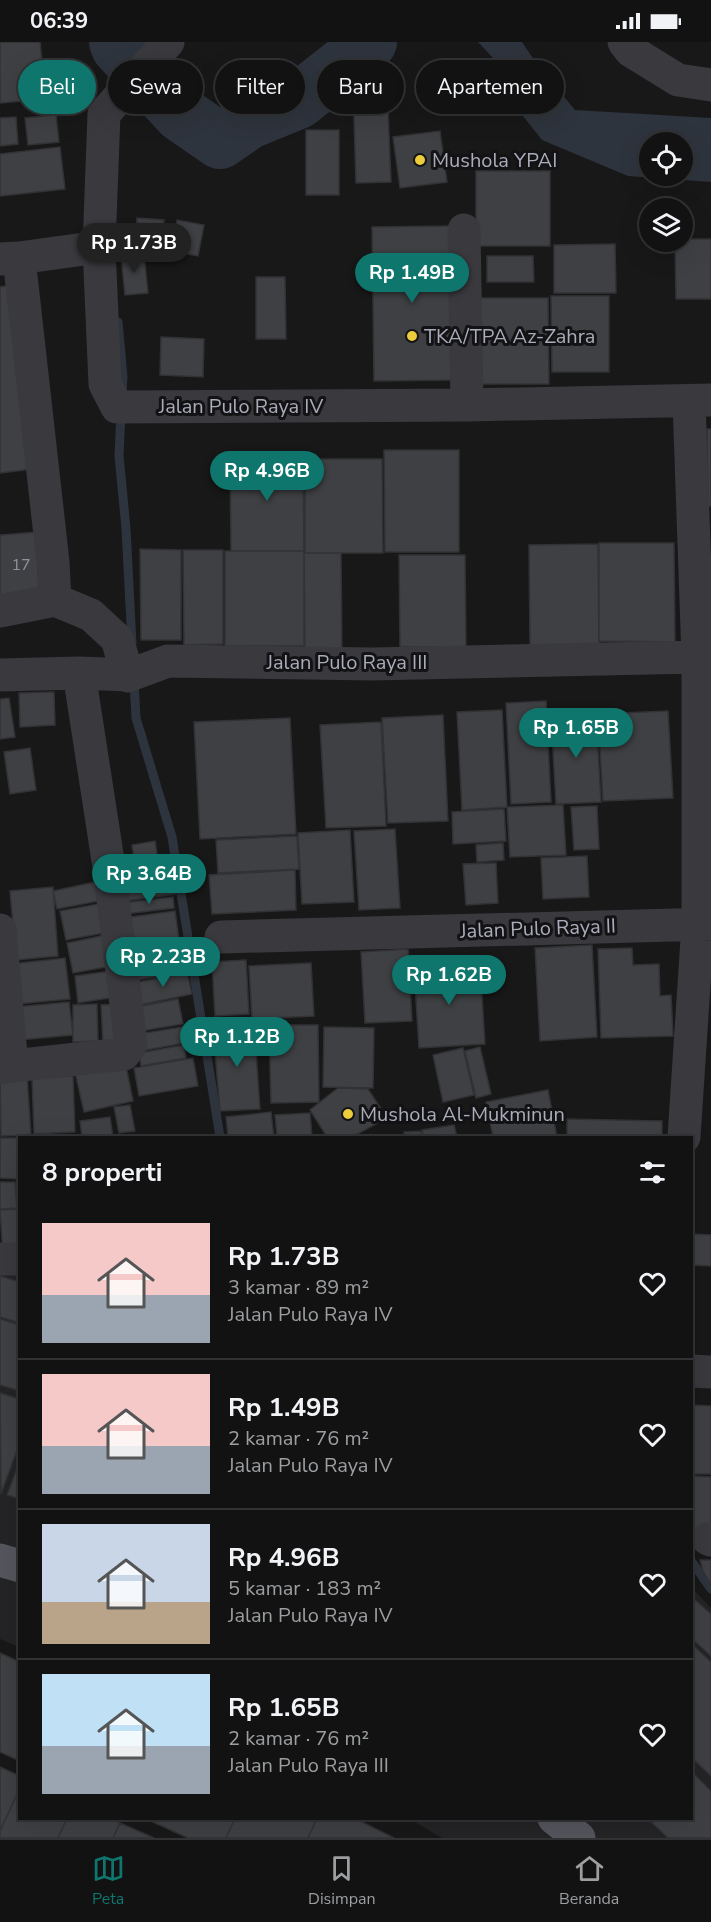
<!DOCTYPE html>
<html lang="id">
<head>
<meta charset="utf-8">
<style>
  body { margin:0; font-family:"Nunito Sans",sans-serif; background:#1f2021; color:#f1f3f6; height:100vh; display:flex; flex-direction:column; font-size:22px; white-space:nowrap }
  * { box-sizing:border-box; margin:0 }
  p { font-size:20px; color:#9c9ea0 }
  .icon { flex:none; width:33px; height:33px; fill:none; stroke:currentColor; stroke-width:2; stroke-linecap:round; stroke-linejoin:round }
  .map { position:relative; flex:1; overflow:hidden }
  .drawer { position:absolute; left:18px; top:1094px; width:675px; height:684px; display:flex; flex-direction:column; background:#121213; border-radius:0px; box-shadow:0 6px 24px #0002,0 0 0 2px #313233 }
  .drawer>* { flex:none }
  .hud { position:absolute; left:18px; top:18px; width:675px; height:54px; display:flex; gap:12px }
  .buttons { position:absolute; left:639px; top:90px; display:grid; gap:12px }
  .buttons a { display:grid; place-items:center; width:54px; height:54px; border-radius:50%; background:#121213; box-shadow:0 6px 24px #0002,0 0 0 2px #313233; font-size:30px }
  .price { position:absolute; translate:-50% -51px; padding:0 14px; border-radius:21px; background:#0f766e; color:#fff; font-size:20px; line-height:39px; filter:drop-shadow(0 2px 3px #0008) }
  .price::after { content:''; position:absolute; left:50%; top:36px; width:18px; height:14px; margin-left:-9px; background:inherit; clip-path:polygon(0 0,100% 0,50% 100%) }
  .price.active { background:#222; color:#fff }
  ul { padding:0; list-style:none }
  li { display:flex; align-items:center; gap:18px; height:150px; padding:0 24px }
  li+li { border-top:2px solid #313233 }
  li span { display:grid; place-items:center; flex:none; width:168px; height:120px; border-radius:0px; color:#555 }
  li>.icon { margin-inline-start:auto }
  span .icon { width:72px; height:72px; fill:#fffc; stroke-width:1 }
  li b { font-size:26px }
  h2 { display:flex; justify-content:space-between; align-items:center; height:72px; padding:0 24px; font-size:26px }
  .pill { padding:0 21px; border-radius:27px; background:#121213; box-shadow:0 6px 24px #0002,0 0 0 2px #313233; font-size:21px; line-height:54px }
  .pill.active { background:#0f766e; color:#fff }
  .status { display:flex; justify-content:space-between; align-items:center; height:42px; padding:0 30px; background:#121213; direction:ltr }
  .status svg { height:16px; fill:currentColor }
  .dock { display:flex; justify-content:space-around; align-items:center; height:84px; border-top:2px solid #313233; background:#121213; font-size:16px; color:#9c9ea0 }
  .dock a { display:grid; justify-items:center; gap:3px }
  .dock .active { color:#0f766e }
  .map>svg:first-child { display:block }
  .built { fill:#242426 }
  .water { fill:#2e343d; fill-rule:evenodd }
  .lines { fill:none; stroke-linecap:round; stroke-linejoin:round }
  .stream { stroke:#2e343d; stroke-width:9 }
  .river { stroke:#2e343d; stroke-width:56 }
  .building { fill:#3f4043; stroke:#323235; stroke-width:1.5 }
  .minor { stroke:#39393e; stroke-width:33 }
  .major { stroke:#55555d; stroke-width:33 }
  .poi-dot { fill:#ecce3d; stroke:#131215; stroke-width:2 }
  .labels { text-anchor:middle; stroke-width:6; stroke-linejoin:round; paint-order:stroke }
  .number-label { font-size:16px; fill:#8f919c }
  .poi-label { font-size:20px; fill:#aaacb9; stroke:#131215; text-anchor:start }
  .street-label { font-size:20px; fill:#aaacb9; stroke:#131215 }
</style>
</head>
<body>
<div class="status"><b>06:39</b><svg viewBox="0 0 49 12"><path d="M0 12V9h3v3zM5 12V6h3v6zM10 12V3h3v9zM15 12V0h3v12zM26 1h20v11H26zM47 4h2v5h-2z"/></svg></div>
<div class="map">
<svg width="711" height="1796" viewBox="0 0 711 1796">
  <rect width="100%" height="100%" fill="#181819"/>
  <path class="built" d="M0,1224L19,1226V1605L0,1597Z
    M692,1546L711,1566V1796H442L408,1776H692Z"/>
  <path class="water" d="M478,0H522L536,21L575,68L711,76V140L628,134L542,98L519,69L509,33ZM650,100H682V134H650Z"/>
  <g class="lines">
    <path class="stream" d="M118,280L123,335L122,350
      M121,370L119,414L126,486L132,602
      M134,639L136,676L172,795L220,1095
      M692,1520L711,1547"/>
    <path class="river" d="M117,0L119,5L181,72L220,99L249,79L298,59L359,11L369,0"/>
  </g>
  <path class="building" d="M0,0H40L46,57L0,61Z
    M387,43L391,140L356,141L353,44Z
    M56,73L59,100L28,103L25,76Z
    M16,75L18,102L0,104V76Z
    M306,88H339V153H306Z
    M440,89L447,140L400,146L393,95Z
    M60,105L65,147L0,154V112Z
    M476,129H550V204H476Z
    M137,176L164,178L163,209L136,208Z
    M177,178L204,183L198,214L171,209Z
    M449,184L452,338L374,339L372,185Z
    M682,197H711V257H676L675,200H682Z
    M615,202L616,251H554V203Z
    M144,212L148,251L125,253L121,214Z
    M487,214H533L534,240H487Z
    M256,235H285L286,297H256Z
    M13,243L32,427L0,431V245Z
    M551,254H609V330H552Z
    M475,256H548L549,342H475Z
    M161,295L204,297L203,335L160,333Z
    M707,387H711V464H708Z
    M384,408H459V510H385Z
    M303,410L304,509H231L230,411Z
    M305,417H382L383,511H305Z
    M38,490L45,551L0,560V493Z
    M599,501H674L675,600L599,599Z
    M598,502L599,603H530L529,503Z
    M140,507L181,508V598H141Z
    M183,508H223V602L184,603Z
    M225,509H304V604H225Z
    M304,511H341L342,614H305Z
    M399,513H465L466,605H400Z
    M54,650L55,683L20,685L19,651Z
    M9,656L15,695L0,697V657Z
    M546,659L551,760L511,762L506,661Z
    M502,668L507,765L462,768L457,670Z
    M668,669L673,756L603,759L598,672Z
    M596,672L601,760L556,762L551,674Z
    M443,673L448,779L388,781L382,676Z
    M290,676L296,792L200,797L194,680Z
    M381,680L386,784L326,786L320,683Z
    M30,706L36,748L10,752L4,710Z
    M563,763L566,813L510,815L507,765Z
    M597,764L599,807L574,808L571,765Z
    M504,767L506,799L453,802L452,770Z
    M395,787L400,866L359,868L354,789Z
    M350,788L354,860L302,862L298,791Z
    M297,794L299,827L218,831L216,798Z
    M155,799L160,832L137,836L132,803Z
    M503,801L504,818L477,820L476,803Z
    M587,814L589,855L543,857L541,816Z
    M496,821L498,861L466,863L463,822Z
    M295,828L296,868L212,872L209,833Z
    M173,832L176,852L124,859L122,840Z
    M105,838L109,857L57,867L53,849Z
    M53,845L58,914L16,918L10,849Z
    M173,855L174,866L125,872L123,861Z
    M104,861L109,890L66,898L60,869Z
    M175,869L179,897L128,904L124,876Z
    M106,893L112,924L73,931L67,901Z
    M182,898L184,911L129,919L126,906Z
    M592,903L597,995L540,999L535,906Z
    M632,906L633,923L659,922L660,954L671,953L673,994L601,996L598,907Z
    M408,907L412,979L365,981L361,910Z
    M184,912L187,930L131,939L128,921Z
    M65,916L70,957L17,962L12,922Z
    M246,918L249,972L215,974L212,920Z
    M311,921L314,974L252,977L249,924Z
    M480,923L485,1002L419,1006L414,926Z
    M112,929L116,955L78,961L75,934Z
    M187,930L192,952L139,963L134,941Z
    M178,957L183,982L135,990L131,966Z
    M69,960L73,993L19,998L16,965Z
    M97,962L98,999L73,1000V963Z
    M124,962L126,1000L103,1001L101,963Z
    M254,982L260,1067L220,1069L213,985Z
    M269,983H318L319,1060L271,1061Z
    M182,985L185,1001L141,1009L138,992Z
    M324,985L374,986L373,1046L323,1045Z
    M184,1003L186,1016L141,1024L139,1011Z
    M480,1005L491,1052L476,1056L465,1009Z
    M463,1006L474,1053L443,1060L433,1013Z
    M193,1016L198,1044L139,1054L134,1026Z
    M125,1019L133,1059L84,1070L75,1030Z
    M27,1034L31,1093L1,1094L0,1035Z
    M73,1034L75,1090L34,1092L32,1035Z
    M338,1046L368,1047L387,1076L352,1095H327L310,1068Z
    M548,1048L557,1095H493L486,1060Z
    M130,1063L135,1089L119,1091L114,1065Z
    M271,1070L274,1095H228L226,1075Z
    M310,1071L312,1095H277L275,1073Z
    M110,1075L113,1095H82L80,1079Z
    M567,1077L662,1079V1095H567Z
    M454,1083L457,1095H423L422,1088Z
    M421,1089L422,1095H404V1090Z
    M0,1096H20V1137L0,1136Z
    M0,1140H15L17,1166L0,1167Z
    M20,1167V1213L3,1214L0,1168Z
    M692,1192L711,1193V1224L692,1223Z
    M0,1234L20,1240V1281L0,1275Z
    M0,1277L20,1283V1349L0,1343Z
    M0,1351L20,1357V1400L1,1452Z
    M692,1363L711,1364V1432H692Z
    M20,1418V1457L7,1453Z
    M692,1434L711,1435V1491L692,1490Z
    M700,1518H711V1543L703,1529Z
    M692,1555L711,1572V1614L692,1597Z
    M692,1602L711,1620V1734L692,1716Z
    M0,1611L20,1620V1719L0,1710Z
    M0,1725L20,1734V1746L0,1789Z
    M692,1730L711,1749V1796H668L647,1776H692Z
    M20,1746V1776H67L58,1796H0V1789Z
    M67,1776H110L120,1781L113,1796H58Z
    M144,1776H235L226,1796H188Z
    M235,1776H317L308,1796H226Z
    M317,1776H354L394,1796H308Z
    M120,1781L154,1796H113Z"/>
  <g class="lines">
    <path class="minor" d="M168,0L104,72L99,205L105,342L117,365L467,363L711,358
      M624,0L631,9L678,38L711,43
      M464,188L467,363
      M0,217L19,216L99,205
      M55,558L91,573L117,597L128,634
      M0,569L55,558L53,520L19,216
      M0,633L79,631L130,633L168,619L373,622L698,615
      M0,888L12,1024L0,1026
      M221,895L711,882
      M12,1024L124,1012L131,1002L109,825L79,631
      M684,1095L698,882V615L689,360
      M0,1217H20
      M692,1329L711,1330
      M708,1497L711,1498"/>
    <path class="major" d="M0,1518L20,1524
      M554,1776L579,1796"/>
  </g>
  <g class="poi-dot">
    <circle cx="420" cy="118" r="6"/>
    <circle cx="412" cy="294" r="6"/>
    <circle cx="348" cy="1072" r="6"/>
  </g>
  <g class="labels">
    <g class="number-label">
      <text x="21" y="528">17</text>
    </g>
    <g class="poi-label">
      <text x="432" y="125">Mushola YPAI</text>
      <text x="424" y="301">TKA/TPA Az-Zahra</text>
      <text x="360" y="1079">Mushola Al-Mukminun</text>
    </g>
    <g class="street-label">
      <text x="241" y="371">Jalan Pulo Raya IV</text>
      <text x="347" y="627">Jalan Pulo Raya III</text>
      <text transform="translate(538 886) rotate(-2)" y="7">Jalan Pulo Raya II</text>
    </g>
  </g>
</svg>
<div class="buttons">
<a><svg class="icon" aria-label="locate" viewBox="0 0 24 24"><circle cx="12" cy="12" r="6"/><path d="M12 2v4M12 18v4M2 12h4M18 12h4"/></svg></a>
<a><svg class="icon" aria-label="layers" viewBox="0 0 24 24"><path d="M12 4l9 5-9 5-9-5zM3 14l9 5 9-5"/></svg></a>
</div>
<b class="price active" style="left:134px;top:232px">Rp 1.73B</b>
<b class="price" style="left:412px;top:262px">Rp 1.49B</b>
<b class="price" style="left:267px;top:460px">Rp 4.96B</b>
<b class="price" style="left:576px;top:717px">Rp 1.65B</b>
<b class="price" style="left:149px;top:863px">Rp 3.64B</b>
<b class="price" style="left:163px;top:946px">Rp 2.23B</b>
<b class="price" style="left:449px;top:964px">Rp 1.62B</b>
<b class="price" style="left:237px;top:1026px">Rp 1.12B</b>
<div class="hud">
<a class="pill active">Beli</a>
<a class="pill">Sewa</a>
<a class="pill">Filter</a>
<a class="pill">Baru</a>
<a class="pill">Apartemen</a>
</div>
<section class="drawer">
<h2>8 properti<svg class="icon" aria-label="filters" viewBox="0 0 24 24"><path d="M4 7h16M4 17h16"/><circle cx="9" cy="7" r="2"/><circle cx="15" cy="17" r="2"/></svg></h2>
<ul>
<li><span style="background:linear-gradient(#f6c9c9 60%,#9aa5b1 0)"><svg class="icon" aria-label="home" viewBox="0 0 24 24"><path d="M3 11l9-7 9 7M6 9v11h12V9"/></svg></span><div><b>Rp 1.73B</b><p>3 kamar · 89 m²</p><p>Jalan Pulo Raya IV</p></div><svg class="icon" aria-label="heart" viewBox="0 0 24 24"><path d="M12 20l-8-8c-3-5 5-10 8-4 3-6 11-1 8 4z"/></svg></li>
<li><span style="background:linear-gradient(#f6c9c9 60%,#9aa5b1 0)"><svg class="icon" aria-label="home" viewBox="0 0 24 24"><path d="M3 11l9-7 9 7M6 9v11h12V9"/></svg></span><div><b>Rp 1.49B</b><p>2 kamar · 76 m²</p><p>Jalan Pulo Raya IV</p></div><svg class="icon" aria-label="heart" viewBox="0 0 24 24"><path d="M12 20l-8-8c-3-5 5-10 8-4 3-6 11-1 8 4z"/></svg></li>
<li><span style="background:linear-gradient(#c9d6e8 65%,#b9a48a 0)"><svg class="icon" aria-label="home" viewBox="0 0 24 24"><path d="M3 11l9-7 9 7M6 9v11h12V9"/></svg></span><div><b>Rp 4.96B</b><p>5 kamar · 183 m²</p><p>Jalan Pulo Raya IV</p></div><svg class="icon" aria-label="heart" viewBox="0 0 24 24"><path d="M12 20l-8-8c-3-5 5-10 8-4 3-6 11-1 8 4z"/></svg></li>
<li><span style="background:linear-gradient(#bfe0f5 60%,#9aa5b1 0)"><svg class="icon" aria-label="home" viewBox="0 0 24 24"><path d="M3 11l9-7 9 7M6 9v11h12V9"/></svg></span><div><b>Rp 1.65B</b><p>2 kamar · 76 m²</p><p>Jalan Pulo Raya III</p></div><svg class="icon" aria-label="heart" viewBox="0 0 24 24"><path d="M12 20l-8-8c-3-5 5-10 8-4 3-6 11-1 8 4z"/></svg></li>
</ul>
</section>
</div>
<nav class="dock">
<a class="active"><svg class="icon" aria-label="map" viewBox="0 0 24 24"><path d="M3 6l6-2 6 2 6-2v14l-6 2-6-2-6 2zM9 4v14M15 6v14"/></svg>Peta</a>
<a><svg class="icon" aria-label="saved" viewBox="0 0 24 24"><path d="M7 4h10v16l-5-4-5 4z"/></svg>Disimpan</a>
<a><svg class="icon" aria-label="home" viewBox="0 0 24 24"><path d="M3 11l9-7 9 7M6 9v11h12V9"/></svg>Beranda</a>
</nav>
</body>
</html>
